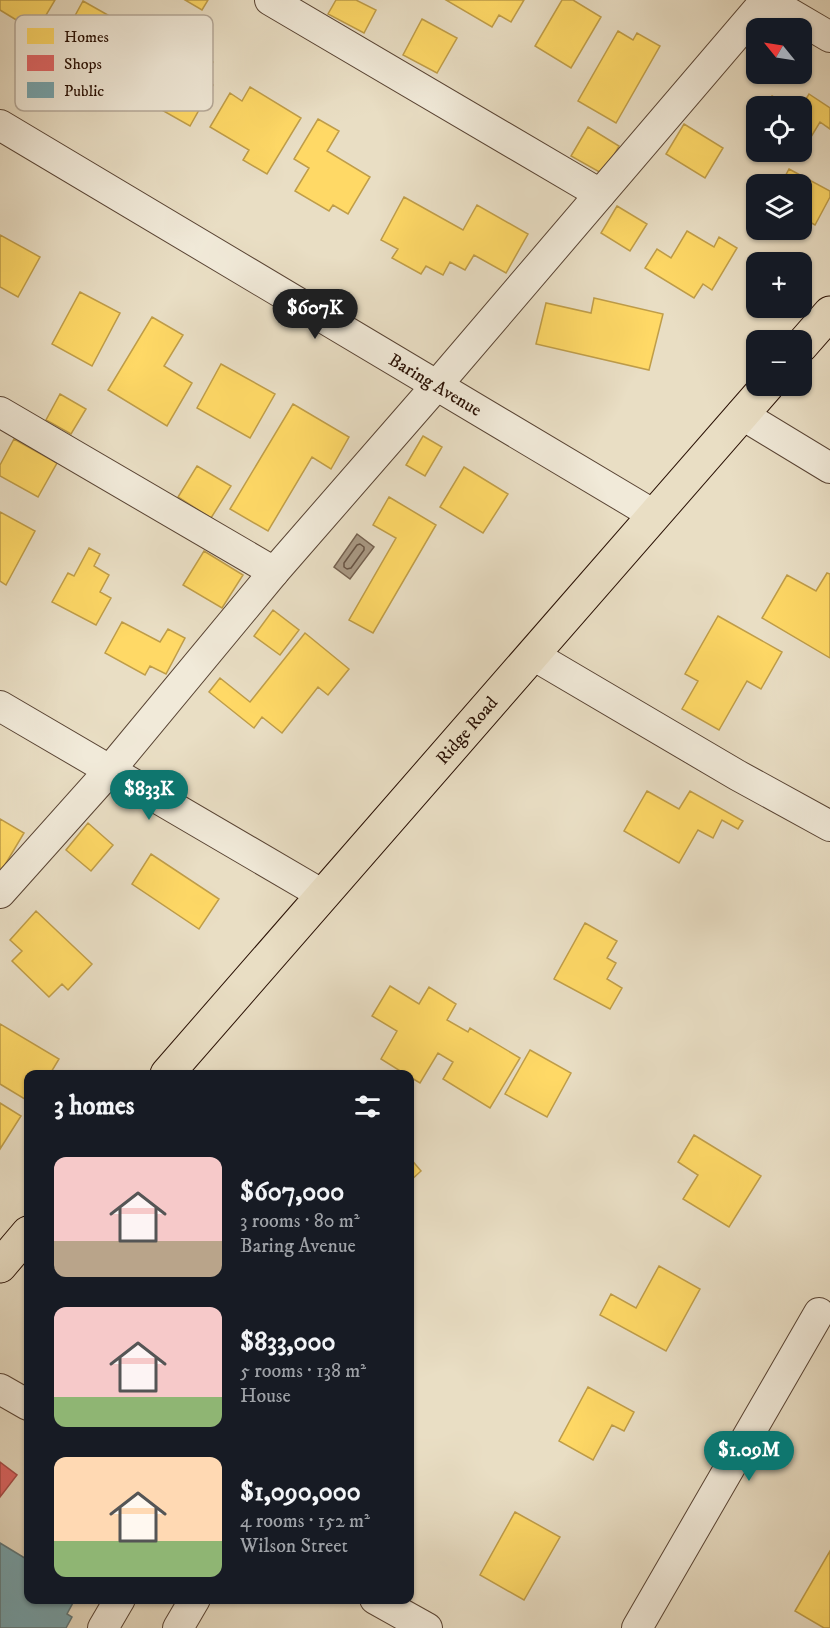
<!DOCTYPE html>
<html lang="en">
<head>
<meta charset="utf-8">
<style>
  body { margin:0; font-family:"IM FELL DW Pica",serif; background:#242831; color:#f1f3f6; height:100vh; display:flex; flex-direction:column; font-size:22px; white-space:nowrap }
  * { box-sizing:border-box; margin:0 }
  p { font-size:20px; color:#9ea1a6 }
  .icon { flex:none; width:33px; height:33px; fill:none; stroke:currentColor; stroke-width:2; stroke-linecap:round; stroke-linejoin:round }
  .map { position:relative; flex:1; overflow:hidden }
  .sheet { position:absolute; left:24px; top:1070px; width:390px; height:534px; display:flex; flex-direction:column; background:#171b24; border-radius:12px; box-shadow:0 2px 4px #0004 }
  .sheet>* { flex:none }
  .needle { width:39px; rotate:300deg }
  .controls { position:absolute; left:746px; top:18px; display:grid; gap:12px }
  .controls a { display:grid; place-items:center; width:66px; height:66px; border-radius:12px; background:#171b24; box-shadow:0 2px 4px #0004; font-size:30px }
  .price { position:absolute; translate:-50% -51px; padding:0 14px; border-radius:21px; background:#0f766e; color:#fff; font-size:20px; line-height:39px; filter:drop-shadow(0 2px 3px #0008) }
  .price::after { content:''; position:absolute; left:50%; top:36px; width:18px; height:14px; margin-left:-9px; background:inherit; clip-path:polygon(0 0,100% 0,50% 100%) }
  .price.current { background:#222; color:#fff }
  ul { padding:0; list-style:none }
  li { display:flex; align-items:center; gap:18px; height:150px; padding:0 30px }
  li span { display:grid; place-items:center; flex:none; width:168px; height:120px; border-radius:12px; color:#555 }
  li>.icon { margin-inline-start:auto }
  span .icon { width:72px; height:72px; fill:#fffc; stroke-width:1 }
  li b { font-size:26px }
  h2 { display:flex; justify-content:space-between; align-items:center; height:72px; padding:0 30px; font-size:26px }
  .map>svg:first-child { display:block }
  .water { fill:#a89883; stroke:#756250; stroke-width:1.5 }
  .homes { fill:#ffd966; stroke:#bf9d49; stroke-width:1.5 }
  .shops { fill:#e06666; stroke:#a94c49; stroke-width:1.5 }
  .public { fill:#76a5af; stroke:#5f787c; stroke-width:1.5 }
  .lines { fill:none; stroke-linecap:round; stroke-linejoin:round }
  .shore { stroke:#685444; stroke-width:1.5 }
  .minor-casing { stroke:#594434; stroke-width:32 }
  .major-casing { stroke:#291004; stroke-width:35 }
  .minor { stroke:#f1ead9; stroke-width:30 }
  .major { stroke:#e9dec4; stroke-width:33 }
  .labels { text-anchor:middle; stroke-width:6; stroke-linejoin:round; paint-order:stroke }
  .street-label { font-size:18px; fill:#291004; stroke:#f1ead9 }
  .key { fill:#f1ead9; stroke:#b5a999; stroke-width:1.5 }
  .key-label { font-size:16px; fill:#291004 }
</style>
</head>
<body>
<div class="map">
<svg width="830" height="1628" viewBox="0 0 830 1628">
  <rect width="100%" height="100%" fill="#e9dec4"/>
  <filter id="stains"><feTurbulence type="fractalNoise" baseFrequency=".00333" numOctaves="4"/><feColorMatrix values="0 0 0 0 .2 0 0 0 0 .09 0 0 0 0 .02 0 0 0 .5 -.17"/></filter>
  <radialGradient id="worn" r=".72"><stop offset=".6" stop-color="#630" stop-opacity="0"/><stop offset="1" stop-color="#630" stop-opacity=".3"/></radialGradient>
  <path class="water" d="M357,534L374,547L350,579L334,567Z"/>
  <path class="homes" d="M0,0H55L36,32L0,10Z
    M185,0H208L202,10Z
    M336,0H356L376,10L364,33L328,14Z
    M446,0H524L511,22L499,15L492,27Z
    M562,0H573L601,17L571,68L535,46Z
    M83,1L138,32L113,77L58,47Z
    M422,19L457,38L437,73L403,55Z
    M618,31L633,40L637,33L660,46L616,123L578,101Z
    M185,46L213,62L204,79L213,85L190,126L130,92L154,49L177,62Z
    M250,87L301,118L267,174L243,160L249,150L210,127L230,93L242,101Z
    M809,94L830,108V129L820,122L800,155L793,152H801V107Z
    M772,96L788,106H766Z
    M318,119L339,131L327,151L370,177L348,214L333,205L329,211L295,191L309,168L294,159Z
    M684,124L723,148L705,178L666,154Z
    M588,127L619,146L603,174L571,156Z
    M789,169L830,191V197L815,225L801,217V184H781Z
    M404,197L463,230L477,205L528,234L506,273L474,255L465,270L450,262L443,275L426,266L421,274L392,258L398,249L381,240Z
    M617,206L647,224L630,251L601,233Z
    M687,231L714,247L719,237L737,248L712,290L703,284L694,298L645,268L657,249L671,258Z
    M0,235L40,257L18,297L0,287Z
    M80,292L120,313L92,366L52,344Z
    M594,298L663,314L649,370L536,344L546,303L591,313Z
    M152,317L183,335L164,366L192,383L167,426L108,390Z
    M221,364L275,394L250,438L197,408Z
    M60,394L86,409L71,434L46,420Z
    M293,404L349,437L331,469L312,457L268,531L230,509Z
    M423,436L442,447L425,476L406,465Z
    M14,439L57,463L38,497L0,476V465Z
    M197,466L231,486L211,518L178,497Z
    M464,467L508,494L483,533L440,507Z
    M389,497L436,525L373,633L349,620L396,538L373,525Z
    M0,512L35,531L6,585L0,581Z
    M89,548L100,554L94,566L109,575L100,592L111,598L96,625L52,602L68,573L74,576Z
    M204,551L243,575L222,608L183,585Z
    M827,573L830,574V658L762,618L787,575L816,591Z
    M273,610L299,630L280,655L254,636Z
    M718,616L782,652L761,689L747,681L719,730L682,709L698,681L685,674Z
    M122,622L160,642L168,629L185,638L166,674L150,666L145,675L105,653Z
    M305,633L349,669L328,695L318,687L282,733L262,717L254,728L209,692L220,678L250,702Z
    M647,791L679,809L690,791L743,821L738,829L722,820L713,838L698,830L679,863L624,831Z
    M0,819L24,833L0,873Z
    M88,823L113,845L91,871L66,850Z
    M151,854L219,899L199,929L132,884Z
    M36,911L92,964L68,990L62,984L49,997L12,961L22,951L10,940Z
    M585,923L617,941L607,958L616,963L607,979L622,988L610,1009L554,979Z
    M390,986L419,1004L429,987L456,1004L447,1020L468,1032L470,1028L520,1058L490,1108L443,1079L453,1062L438,1053L420,1083L410,1077V1074H405L381,1059L397,1031L372,1016Z
    M0,1024L59,1059L50,1074H28V1101L0,1084Z
    M530,1050L571,1073L547,1117L505,1094Z
    M0,1103L21,1116L0,1149Z
    M694,1135L761,1176L729,1227L683,1199L698,1175L678,1162Z
    M410,1158L421,1171L410,1181Z
    M659,1266L700,1289L666,1351L600,1315L611,1294L636,1308Z
    M588,1387L634,1412L624,1431L612,1425L593,1460L559,1441Z
    M515,1512L560,1537L524,1600L480,1575Z
    M830,1551V1628H824L795,1611Z"/>
  <path class="shops" d="M0,1462L17,1475L0,1497Z"/>
  <path class="public" d="M0,1543L28,1560V1599H75L67,1614L72,1617L66,1628H0Z"/>
  <g class="lines">
    <path class="shore" d="M360,544L364,547V550L351,568L347,569L344,567V563L357,545Z"/>
    <defs>
      <g id="minor">
        <path d="M270,0L600,194"/>
        <path d="M767,0L830,37"/>
        <path id="s1" d="M0,125L654,515"/>
        <path d="M0,412L274,572"/>
        <path d="M741,414L830,468"/>
        <path d="M533,655L737,775L830,826"/>
        <path d="M0,706L323,895"/>
        <path d="M0,893L110,770L274,572L437,385L766,0"/>
        <path d="M0,1389L28,1405"/>
        <path d="M375,1599L427,1628"/>
        <path d="M103,1628L120,1599"/>
        <path d="M178,1628L195,1599"/>
        <path d="M637,1628L819,1313"/>
      </g>
      <g id="major">
        <path d="M801,346L830,313"/>
        <path id="s2" d="M167,1074L767,386"/>
        <path d="M0,1266L28,1233"/>
      </g>
    </defs>
    <use href="#minor" class="minor-casing"/>
    <use href="#major" class="major-casing"/>
    <use href="#minor" class="minor"/>
    <use href="#major" class="major"/>
  </g>
  <g class="labels">
    <g class="street-label">
      <text dy="6" stroke="none"><textPath href="#s1" startOffset="507">Baring Avenue</textPath></text>
      <text dy="6" stroke="none"><textPath href="#s2" startOffset="456">Ridge Road</textPath></text>
    </g>
  </g>
  <rect x="15" y="15" width="198" height="96" rx="9" class="key"/>
  <rect x="27" y="28" width="27" height="16" fill="#ffd966"/>
  <rect x="27" y="55" width="27" height="16" fill="#e06666"/>
  <rect x="27" y="82" width="27" height="16" fill="#76a5af"/>
  <g class="key-label">
    <text x="64" y="42">Homes</text>
    <text x="64" y="69">Shops</text>
    <text x="64" y="96">Public</text>
  </g>
  <rect width="100%" height="100%" filter="url(#stains)"/>
  <rect width="100%" height="100%" fill="url(#worn)"/>
</svg>
<div class="controls">
<a><svg class="needle" viewBox="-14 -14 28 28"><path d="M0-13l5 13h-10z" fill="#e53935"/><path d="M0 13l5-13h-10z" fill="#9ea1a6"/></svg></a>
<a><svg class="icon" aria-label="locate" viewBox="0 0 24 24"><circle cx="12" cy="12" r="6"/><path d="M12 2v4M12 18v4M2 12h4M18 12h4"/></svg></a>
<a><svg class="icon" aria-label="layers" viewBox="0 0 24 24"><path d="M12 4l9 5-9 5-9-5zM3 14l9 5 9-5"/></svg></a>
<a>+</a>
<a>−</a>
</div>
<b class="price current" style="left:315px;top:340px">$607K</b>
<b class="price" style="left:149px;top:821px">$833K</b>
<b class="price" style="left:749px;top:1482px">$1.09M</b>
<section class="sheet">
<h2>3 homes<svg class="icon" aria-label="filters" viewBox="0 0 24 24"><path d="M4 7h16M4 17h16"/><circle cx="9" cy="7" r="2"/><circle cx="15" cy="17" r="2"/></svg></h2>
<ul>
<li><span style="background:linear-gradient(#f6c9c9 70%,#b9a48a 0)"><svg class="icon" aria-label="home" viewBox="0 0 24 24"><path d="M3 11l9-7 9 7M6 9v11h12V9"/></svg></span><div><b>$607,000</b><p>3 rooms · 80 m²</p><p>Baring Avenue</p></div></li>
<li><span style="background:linear-gradient(#f6c9c9 75%,#8fb573 0)"><svg class="icon" aria-label="home" viewBox="0 0 24 24"><path d="M3 11l9-7 9 7M6 9v11h12V9"/></svg></span><div><b>$833,000</b><p>5 rooms · 138 m²</p><p>House</p></div></li>
<li><span style="background:linear-gradient(#ffd9b3 70%,#8fb573 0)"><svg class="icon" aria-label="home" viewBox="0 0 24 24"><path d="M3 11l9-7 9 7M6 9v11h12V9"/></svg></span><div><b>$1,090,000</b><p>4 rooms · 152 m²</p><p>Wilson Street</p></div></li>
</ul>
</section>
</div>
</body>
</html>
